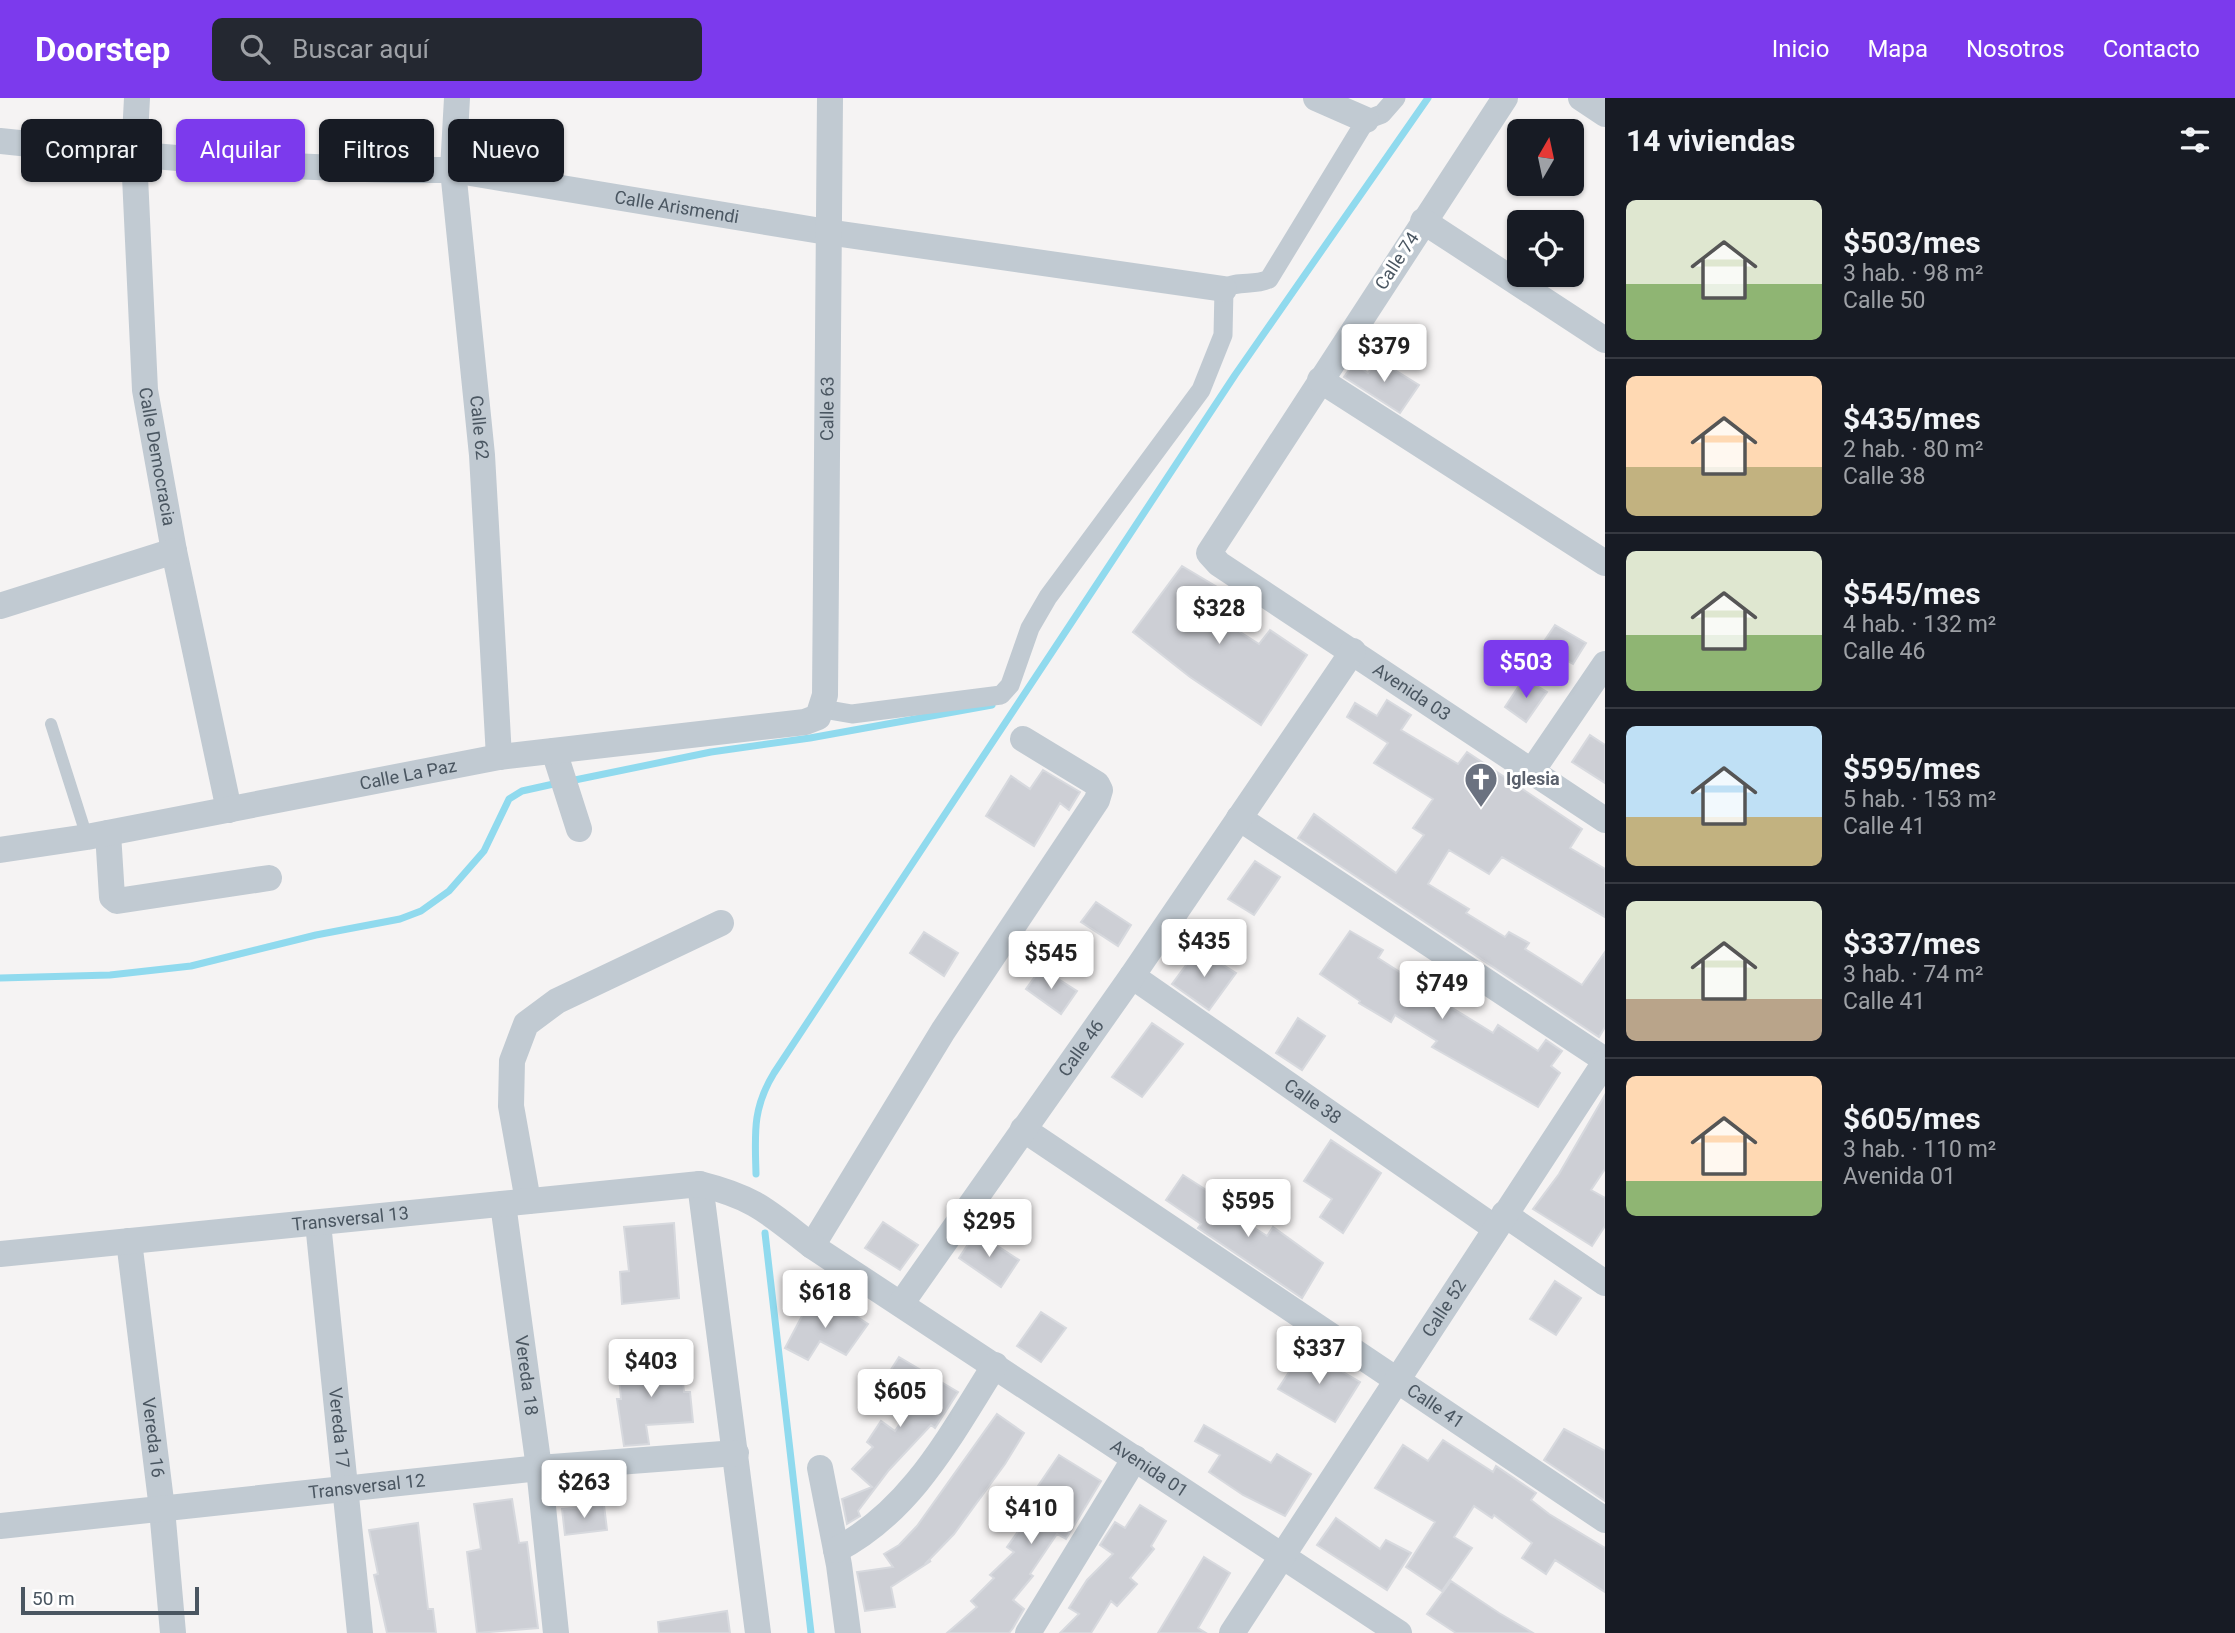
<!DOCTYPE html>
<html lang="es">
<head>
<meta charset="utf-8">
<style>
  body { margin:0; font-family:Roboto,sans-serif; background:#242831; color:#f1f3f6; height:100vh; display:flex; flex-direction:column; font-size:26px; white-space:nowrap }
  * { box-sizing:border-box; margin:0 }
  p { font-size:23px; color:#9ea1a6 }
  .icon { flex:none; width:38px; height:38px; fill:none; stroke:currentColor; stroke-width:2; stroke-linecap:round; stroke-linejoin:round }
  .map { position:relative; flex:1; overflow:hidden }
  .sheet { display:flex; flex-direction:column; background:#171b24; width:630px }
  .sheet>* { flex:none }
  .guide { position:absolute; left:21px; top:21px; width:665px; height:63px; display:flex; gap:14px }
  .needle { width:46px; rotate:9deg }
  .tools { position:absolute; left:1507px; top:21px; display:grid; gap:14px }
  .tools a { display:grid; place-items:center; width:77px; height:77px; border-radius:10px; background:#171b24; box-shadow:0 2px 5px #0004; font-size:35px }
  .scale { position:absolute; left:21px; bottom:18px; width:178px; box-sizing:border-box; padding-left:7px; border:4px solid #4a5661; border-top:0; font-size:19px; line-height:24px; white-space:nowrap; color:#4a5661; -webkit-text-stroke:5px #fff; paint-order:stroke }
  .price { position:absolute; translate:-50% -60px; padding:0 16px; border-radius:7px; background:#fff; color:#222; font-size:23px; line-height:46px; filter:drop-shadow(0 2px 4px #0008) }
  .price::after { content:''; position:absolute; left:50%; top:42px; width:21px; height:16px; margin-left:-10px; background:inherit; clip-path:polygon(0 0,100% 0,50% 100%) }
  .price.current { background:#7c3aed; color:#fff }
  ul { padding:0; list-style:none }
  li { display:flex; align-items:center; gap:21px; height:175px; padding:0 21px }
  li+li { border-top:2px solid #363941 }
  li span { display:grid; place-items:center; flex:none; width:196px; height:140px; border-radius:10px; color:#555 }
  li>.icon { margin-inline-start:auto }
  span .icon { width:84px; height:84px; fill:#fffc; stroke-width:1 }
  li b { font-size:30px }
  h2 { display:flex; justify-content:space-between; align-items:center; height:84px; padding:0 21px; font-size:30px }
  .pill { padding:0 24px; border-radius:10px; background:#171b24; box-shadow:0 2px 5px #0004; font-size:24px; line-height:63px }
  .pill.current { background:#7c3aed; color:#fff }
  header { display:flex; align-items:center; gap:42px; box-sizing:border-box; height:98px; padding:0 35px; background:#7c3aed; color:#fff }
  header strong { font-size:33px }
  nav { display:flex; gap:38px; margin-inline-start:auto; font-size:24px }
  .search { width:490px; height:63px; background:#242831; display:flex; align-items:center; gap:18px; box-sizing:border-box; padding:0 24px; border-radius:10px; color:#9ea1a6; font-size:26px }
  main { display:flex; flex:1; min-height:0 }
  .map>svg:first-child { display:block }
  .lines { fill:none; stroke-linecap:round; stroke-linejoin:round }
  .stream { stroke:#90daee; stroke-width:7 }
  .building { fill:#cdcfd5; stroke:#d7d9de; stroke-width:2 }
  .service { stroke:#c1cad2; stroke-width:12 }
  .pedestrian { stroke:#c1cad2; stroke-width:19 }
  .minor { stroke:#c1cad2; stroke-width:26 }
  .labels { text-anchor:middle; stroke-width:6; stroke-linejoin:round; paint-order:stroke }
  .street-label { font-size:18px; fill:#4a5661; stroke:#fff }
  .worship-label { font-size:18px; font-weight:bold; fill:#5b616d; stroke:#fff; text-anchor:start }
</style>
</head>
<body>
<header>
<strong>Doorstep</strong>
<div class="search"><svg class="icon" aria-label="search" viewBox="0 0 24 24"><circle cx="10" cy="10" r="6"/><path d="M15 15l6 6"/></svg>Buscar aquí</div>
<nav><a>Inicio</a><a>Mapa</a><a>Nosotros</a><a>Contacto</a></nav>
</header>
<main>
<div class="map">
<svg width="1605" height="1535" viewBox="0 0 1605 1535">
  <rect width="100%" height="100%" fill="#f5f3f3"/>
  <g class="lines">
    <path class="stream" d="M570,683L711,654L810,640L992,607
      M0,880L110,877L191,868L316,837L400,821L421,813L449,793L484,753L509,701L522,693L558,685
      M756,1076C755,1036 752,1011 774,975L1235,277L1428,0
      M765,1135L811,1535"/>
  </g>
  <path class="building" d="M1377,261L1419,287L1400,315L1344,279L1354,265L1368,275Z
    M1182,468L1217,489L1215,491L1242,509L1229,527L1259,546L1270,532L1307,557L1261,627L1190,579L1133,534Z
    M1555,527L1586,545L1573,566L1541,548Z
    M1524,580L1547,594L1526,624L1505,609Z
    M1387,602L1411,617L1401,632L1458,666L1467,654L1582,731L1570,750L1605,771V819L1502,759L1489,776L1449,752L1428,786L1469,811L1466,815L1505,839L1509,834L1529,845L1525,851L1582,887L1605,854V929L1599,939L1298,740L1314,716L1396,775L1424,737L1413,730L1433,701L1374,665L1388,645L1347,619L1355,605L1377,618Z
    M1590,637L1605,647V685L1572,664Z
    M1043,672L1080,694L1069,712L1060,705L1034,748L986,718L1011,678L1030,691Z
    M1255,763L1280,779L1254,817L1228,801Z
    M1096,804L1131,827L1118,848L1081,824Z
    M1350,833L1383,852L1378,860L1417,885L1421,878L1450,895L1444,905L1493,935L1498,927L1538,953L1546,942L1562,953L1551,968L1560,975L1538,1009L1432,949L1437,943L1395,917L1391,924L1359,905L1360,903L1320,876Z
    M924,834L958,855L944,878L910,855Z
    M1198,851L1236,875L1209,912L1172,886Z
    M1041,870L1077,893L1061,916L1026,891Z
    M1298,920L1325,938L1302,972L1276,955Z
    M1152,925L1183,946L1142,999L1112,979Z
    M1605,997V1071L1591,1092L1605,1100V1128L1592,1148L1533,1111L1559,1076Z
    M1331,1042L1381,1075L1343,1135L1320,1119L1332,1101L1304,1083Z
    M1183,1077L1214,1097L1211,1102L1267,1138L1273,1129L1323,1165L1302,1200L1198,1130L1201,1126L1166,1102Z
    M883,1124L918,1147L900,1172L865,1150Z
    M674,1125L679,1200L622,1206L620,1174L629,1173L624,1129Z
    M976,1134L1019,1162L1001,1189L959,1160Z
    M1555,1183L1581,1200L1556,1237L1530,1221Z
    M812,1199L843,1215L845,1211L868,1226L846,1257L820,1243L808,1262L785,1250Z
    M1041,1214L1066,1230L1041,1264L1017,1248Z
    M1304,1251L1360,1284L1335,1324L1278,1291Z
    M899,1259L958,1294L935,1330L931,1327L889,1372L858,1413L860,1418L847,1426L842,1401L872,1389L852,1371L873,1349L867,1344L881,1323L895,1333L917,1300L885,1281Z
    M681,1263L684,1294H690L693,1324L646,1327L649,1346L624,1348L617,1301H621L618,1268Z
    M997,1316L1024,1335L1005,1366L954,1436L927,1464L931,1463L891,1489L895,1509L865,1513L857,1474L893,1469L884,1456L899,1447L917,1428Z
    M1204,1327L1271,1365L1277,1356L1311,1376L1285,1418L1243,1397L1209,1374L1220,1357L1195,1343Z
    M1564,1331L1605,1353V1403L1544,1362Z
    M1443,1342L1493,1374L1496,1368L1536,1395L1531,1402L1549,1416L1605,1450V1494L1555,1462L1546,1476L1522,1460L1532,1445L1494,1417L1492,1420L1474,1408L1454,1439L1472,1450L1442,1493L1406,1469L1435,1424L1375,1390L1403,1347L1428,1363Z
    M1059,1357L1101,1383L1066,1441L1057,1436L1030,1476L1033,1478L1013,1502L1024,1511L1013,1530L1009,1535H947L977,1509L971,1503L994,1480L990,1477L1014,1454L1007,1449L1029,1418L1021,1413Z
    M512,1401L519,1445L527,1444L538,1530L477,1535L467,1454L481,1451L474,1406Z
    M604,1407L607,1432L565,1437L562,1411Z
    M1140,1407L1166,1423L1151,1448L1154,1451L1130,1480L1137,1486L1117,1508L1111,1503L1091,1535H1060L1079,1516L1069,1510L1087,1482L1113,1456L1100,1447L1115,1424L1125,1430Z
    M1336,1420L1380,1451L1386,1442L1411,1455L1387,1492L1317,1447Z
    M418,1425L428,1511H433L436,1535H387L374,1477L378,1476L369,1432Z
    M1204,1459L1230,1475L1198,1530L1206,1535H1158Z
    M1451,1483L1499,1515L1533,1535H1456L1427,1516Z
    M727,1513L730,1535H659L658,1524Z"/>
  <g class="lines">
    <path class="service" d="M51,626L87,739"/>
    <path class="pedestrian" d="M823,611L852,616L1001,597L1010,587L1030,530L1048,499L1201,292L1223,237L1224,191C1237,181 1254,189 1269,181L1366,22L1382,16L1396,0"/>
    <g class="minor">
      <path id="s1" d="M137,0L134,57L145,292L174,453L229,712"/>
      <path id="s2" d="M457,0L453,72L482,357L499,659"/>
      <path d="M1316,0L1366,22"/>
      <path id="s3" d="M1505,0L1209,455L1219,466L1605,722"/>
      <path d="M1581,0L1605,16"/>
      <path id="s4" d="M0,43C150,59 302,73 453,72L827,134L1224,191"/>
      <path d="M1423,123L1605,242"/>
      <path d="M1320,282L1605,465"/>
      <path d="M0,508L174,453"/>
      <path d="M554,653L579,731"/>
      <path d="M1532,673L1605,566"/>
      <path d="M1239,720L1605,962"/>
      <path d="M108,735L112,799L117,803L269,780"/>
      <path id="s5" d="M0,752L87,739L499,659L805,624L818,619L825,597L830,0"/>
      <path id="s6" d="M1132,878L1495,1130"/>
      <path id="s7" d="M1023,1031L1605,1422"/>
      <path d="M700,1086L758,1535"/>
      <path d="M528,1103L511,1008L512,963L526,926L557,903L721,825"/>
      <path id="s8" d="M503,1106L539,1370L556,1535"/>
      <path d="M1504,1116L1605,1185"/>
      <path id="s9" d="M318,1125L360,1535"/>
      <path id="s10" d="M129,1143L162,1411L173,1535"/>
      <path d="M812,1148L943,933L1097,702L1100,692L1097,686L1023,641"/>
      <path id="s11" d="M0,1156L700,1086C756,1100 768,1114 812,1148L1399,1535"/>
      <path id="s12" d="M901,1206L1132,878L1353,553"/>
      <path d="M820,1370L839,1467L848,1535"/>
      <path id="s13" d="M0,1428L539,1370L736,1355"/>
      <path d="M836,1452C912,1413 951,1336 995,1267"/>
      <path d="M1028,1535L1135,1360"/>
      <path id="s14" d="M1232,1535L1605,964"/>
    </g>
  </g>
  <defs>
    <symbol id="church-pin" viewBox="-11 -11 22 30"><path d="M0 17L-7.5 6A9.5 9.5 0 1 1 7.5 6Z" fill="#6b7280" stroke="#fff"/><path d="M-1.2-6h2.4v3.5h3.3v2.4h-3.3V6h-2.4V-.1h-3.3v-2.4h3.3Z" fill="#fff"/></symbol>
  </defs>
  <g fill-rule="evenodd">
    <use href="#church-pin" x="1462" y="662" width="38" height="52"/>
  </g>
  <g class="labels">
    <g class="street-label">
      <text dy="6" stroke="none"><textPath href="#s4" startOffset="681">Calle Arismendi</textPath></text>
      <text transform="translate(1397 163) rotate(-57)" y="6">Calle 74</text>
      <text dy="6" stroke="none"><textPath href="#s5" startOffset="1139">Calle 63</textPath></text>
      <text dy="6" stroke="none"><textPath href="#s2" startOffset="331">Calle 62</textPath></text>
      <text dy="6" stroke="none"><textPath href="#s1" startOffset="360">Calle Democracia</textPath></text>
      <text dy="6" stroke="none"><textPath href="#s3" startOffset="789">Avenida 03</textPath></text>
      <text dy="6" stroke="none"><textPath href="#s5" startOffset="415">Calle La Paz</textPath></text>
      <text dy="6" stroke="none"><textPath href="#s12" startOffset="313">Calle 46</textPath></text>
      <text dy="6" stroke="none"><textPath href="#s6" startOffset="220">Calle 38</textPath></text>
      <text dy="6" stroke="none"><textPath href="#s11" startOffset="352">Transversal 13</textPath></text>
      <text dy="6" stroke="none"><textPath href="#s14" startOffset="388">Calle 52</textPath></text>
      <text dy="6" stroke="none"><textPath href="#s8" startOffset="173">Vereda 18</textPath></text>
      <text dy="6" stroke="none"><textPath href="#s7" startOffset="497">Calle 41</textPath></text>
      <text dy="6" stroke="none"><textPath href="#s9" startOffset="206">Vereda 17</textPath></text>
      <text dy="6" stroke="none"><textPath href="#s10" startOffset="198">Vereda 16</textPath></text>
      <text dy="6" stroke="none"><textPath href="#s11" startOffset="1237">Avenida 01</textPath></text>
      <text dy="6" stroke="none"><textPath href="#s13" startOffset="369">Transversal 12</textPath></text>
    </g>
    <g class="worship-label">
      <text x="1506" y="687">Iglesia</text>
    </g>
  </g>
</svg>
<div class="tools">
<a><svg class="needle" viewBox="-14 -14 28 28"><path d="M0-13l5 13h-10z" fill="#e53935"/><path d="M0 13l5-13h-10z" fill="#9ea1a6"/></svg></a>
<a><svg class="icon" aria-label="locate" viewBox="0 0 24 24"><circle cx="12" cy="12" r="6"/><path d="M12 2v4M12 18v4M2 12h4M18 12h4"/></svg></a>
</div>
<div class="scale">50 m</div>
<b class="price" style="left:1384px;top:286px">$379</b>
<b class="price" style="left:1219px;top:548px">$328</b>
<b class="price current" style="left:1526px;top:602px">$503</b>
<b class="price" style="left:1204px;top:881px">$435</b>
<b class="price" style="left:1051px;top:893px">$545</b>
<b class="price" style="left:1442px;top:923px">$749</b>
<b class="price" style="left:1248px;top:1141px">$595</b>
<b class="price" style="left:989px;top:1161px">$295</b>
<b class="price" style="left:825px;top:1232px">$618</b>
<b class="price" style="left:1319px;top:1288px">$337</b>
<b class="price" style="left:651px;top:1301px">$403</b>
<b class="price" style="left:900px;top:1331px">$605</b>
<b class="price" style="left:584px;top:1422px">$263</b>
<b class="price" style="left:1031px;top:1448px">$410</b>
<div class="guide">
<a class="pill">Comprar</a>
<a class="pill current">Alquilar</a>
<a class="pill">Filtros</a>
<a class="pill">Nuevo</a>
</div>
</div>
<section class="sheet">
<h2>14 viviendas<svg class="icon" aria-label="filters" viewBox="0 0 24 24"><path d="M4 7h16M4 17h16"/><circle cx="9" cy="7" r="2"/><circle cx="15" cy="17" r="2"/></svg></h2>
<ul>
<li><span style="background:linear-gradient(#dfe7d0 60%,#8fb573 0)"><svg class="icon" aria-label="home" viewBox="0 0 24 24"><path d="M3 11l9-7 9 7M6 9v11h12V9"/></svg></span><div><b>$503/mes</b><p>3 hab. · 98 m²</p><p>Calle 50</p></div></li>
<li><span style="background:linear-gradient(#ffd9b3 65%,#c2b280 0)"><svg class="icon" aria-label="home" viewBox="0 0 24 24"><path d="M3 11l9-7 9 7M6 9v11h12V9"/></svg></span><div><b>$435/mes</b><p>2 hab. · 80 m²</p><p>Calle 38</p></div></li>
<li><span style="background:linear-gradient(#dfe7d0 60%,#8fb573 0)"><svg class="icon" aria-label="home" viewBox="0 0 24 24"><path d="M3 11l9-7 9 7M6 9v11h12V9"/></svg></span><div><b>$545/mes</b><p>4 hab. · 132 m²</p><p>Calle 46</p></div></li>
<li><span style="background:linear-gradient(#bfe0f5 65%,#c2b280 0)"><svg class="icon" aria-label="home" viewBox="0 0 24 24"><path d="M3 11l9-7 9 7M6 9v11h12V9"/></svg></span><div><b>$595/mes</b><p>5 hab. · 153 m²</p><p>Calle 41</p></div></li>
<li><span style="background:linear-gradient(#dfe7d0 70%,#b9a48a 0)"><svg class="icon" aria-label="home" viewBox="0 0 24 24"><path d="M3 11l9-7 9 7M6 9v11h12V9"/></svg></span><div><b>$337/mes</b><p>3 hab. · 74 m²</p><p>Calle 41</p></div></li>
<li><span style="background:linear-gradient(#ffd9b3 75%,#8fb573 0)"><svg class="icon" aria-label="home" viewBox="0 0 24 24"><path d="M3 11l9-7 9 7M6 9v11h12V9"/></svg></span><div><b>$605/mes</b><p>3 hab. · 110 m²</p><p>Avenida 01</p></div></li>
</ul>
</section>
</main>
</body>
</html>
